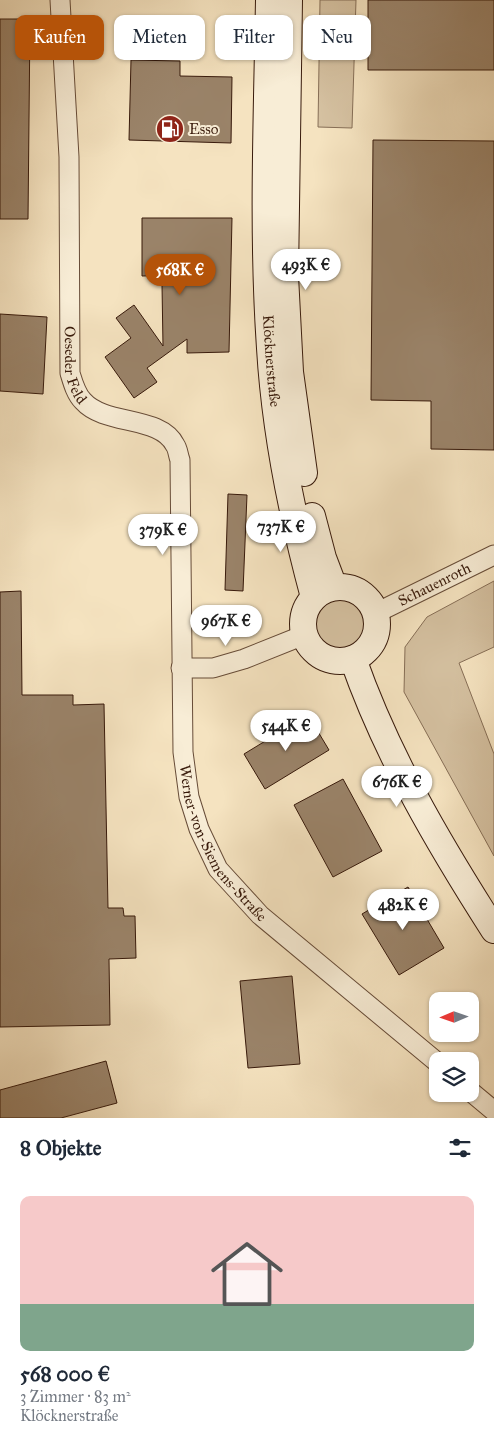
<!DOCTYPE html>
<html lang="de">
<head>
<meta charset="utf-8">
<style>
  body { margin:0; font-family:"IM FELL Great Primer",serif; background:#f6f6f7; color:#1f2937; height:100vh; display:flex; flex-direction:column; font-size:19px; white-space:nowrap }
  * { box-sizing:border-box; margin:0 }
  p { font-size:16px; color:#747a83 }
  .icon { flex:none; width:28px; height:28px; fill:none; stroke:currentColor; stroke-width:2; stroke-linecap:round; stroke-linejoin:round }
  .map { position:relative; height:1118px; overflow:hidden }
  .side { display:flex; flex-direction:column; background:#fff; flex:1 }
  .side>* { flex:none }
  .guide { position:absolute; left:15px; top:15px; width:465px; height:45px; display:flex; gap:10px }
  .needle { width:32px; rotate:268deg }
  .controls { position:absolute; left:429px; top:992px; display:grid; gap:10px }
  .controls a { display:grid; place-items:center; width:50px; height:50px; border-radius:10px; background:#fff; box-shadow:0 1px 4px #0004; font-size:25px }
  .price { position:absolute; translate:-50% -42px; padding:0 11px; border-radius:18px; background:#fff; color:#222; font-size:16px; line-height:32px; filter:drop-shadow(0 1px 2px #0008) }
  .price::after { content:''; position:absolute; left:50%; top:30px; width:15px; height:11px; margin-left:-8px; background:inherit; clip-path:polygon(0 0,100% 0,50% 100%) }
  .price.on { background:#b45309; color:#fff }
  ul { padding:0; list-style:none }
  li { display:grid; align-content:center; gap:10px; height:265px; padding:0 20px }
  li span { display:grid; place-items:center; height:155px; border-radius:10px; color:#555 }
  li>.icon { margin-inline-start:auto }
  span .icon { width:90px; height:90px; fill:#fffc; stroke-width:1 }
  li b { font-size:21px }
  h2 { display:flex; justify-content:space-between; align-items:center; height:60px; padding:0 20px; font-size:21px }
  .chip { padding:0 18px; border-radius:10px; background:#fff; box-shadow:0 1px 4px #0004; font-size:18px; line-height:45px }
  .chip.on { background:#b45309; color:#fff }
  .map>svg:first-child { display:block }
  .green { fill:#d5c1a1; stroke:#866e56 }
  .building { fill:#9a8369; stroke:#381a0b }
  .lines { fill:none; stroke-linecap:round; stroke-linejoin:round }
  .minor-casing { stroke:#674c38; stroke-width:21 }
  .secondary-casing { stroke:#381a0b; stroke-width:28 }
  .minor { stroke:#f8edd6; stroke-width:19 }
  .secondary { stroke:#f8edd6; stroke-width:26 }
  .labels { text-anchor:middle; stroke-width:4; stroke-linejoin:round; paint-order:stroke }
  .poi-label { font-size:15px; fill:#381a0b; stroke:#f8edd6; text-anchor:start }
  .street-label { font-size:15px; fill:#381a0b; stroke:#f8edd6 }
</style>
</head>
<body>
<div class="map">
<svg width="494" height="1118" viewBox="0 0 494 1118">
  <rect width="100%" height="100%" fill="#f5e3c0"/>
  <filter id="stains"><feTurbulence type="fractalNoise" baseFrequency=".004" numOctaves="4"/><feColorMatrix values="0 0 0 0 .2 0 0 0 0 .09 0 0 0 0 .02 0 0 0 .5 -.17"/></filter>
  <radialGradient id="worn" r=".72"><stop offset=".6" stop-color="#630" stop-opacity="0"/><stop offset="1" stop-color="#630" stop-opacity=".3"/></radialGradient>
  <path class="green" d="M320,0H356L352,128L318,127Z
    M494,581V647L459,663L494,754V856L404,692L405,647L427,617Z
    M315 624a25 25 0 1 1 50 0a25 25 0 1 1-50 0Z"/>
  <path class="building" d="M368,0H494V70H368Z
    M0,19H30L28,219H0Z
    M131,60L180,61V76L232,77L231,143L129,140Z
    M373,140L494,141V450L431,449V401L371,400Z
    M142,218H232L229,352L187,353V339L147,368L157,382L134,398L105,357L131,338L116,318L134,305L163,346L162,285L176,275L142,276Z
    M0,314L47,317L43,394L0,391Z
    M228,494L247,495L243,591L225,590Z
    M21,591L22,695H73V705L104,704L108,908H123L124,916H135L136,958L109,959L110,1025L0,1027V592Z
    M308,715L329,750L265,789L244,754Z
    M343,779L382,851L333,877L294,805Z
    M408,887L444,948L399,975L362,914Z
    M292,976L300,1064L248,1068L240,981Z
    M106,1061L117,1103L61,1118H0V1090Z"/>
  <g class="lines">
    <defs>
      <g id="minor">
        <path id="s1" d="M60,0L69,157L70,373C73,383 76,394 83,401C105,426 160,415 175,445C178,449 178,455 180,460L183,752L189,797L199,829L218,869L260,915L438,1063"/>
        <path id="s2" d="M376,613L494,555"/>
        <path d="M181,668H213L244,659L304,635"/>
        <path d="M470,1091L494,1111"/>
      </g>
      <g id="secondary">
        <path id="s3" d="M269,0C267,116 262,232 270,348C275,432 292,516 314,597"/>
        <path d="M289,0L285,276L290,372L304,473"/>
        <path d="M312,516L323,558L334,587"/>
        <circle cx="340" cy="624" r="37"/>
        <path d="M353,659C387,756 439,844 494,930"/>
      </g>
    </defs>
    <use href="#minor" class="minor-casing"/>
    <use href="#secondary" class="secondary-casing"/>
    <use href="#minor" class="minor"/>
    <use href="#secondary" class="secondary"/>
  </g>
  <defs>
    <symbol id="fuel-disc" viewBox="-11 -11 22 22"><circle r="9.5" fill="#8f2418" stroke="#f8edd6"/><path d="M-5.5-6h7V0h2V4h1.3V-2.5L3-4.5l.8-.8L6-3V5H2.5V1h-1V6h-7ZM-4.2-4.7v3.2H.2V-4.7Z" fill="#fff"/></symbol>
  </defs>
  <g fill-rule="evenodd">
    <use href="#fuel-disc" x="154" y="113" width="32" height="32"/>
  </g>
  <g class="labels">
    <g class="poi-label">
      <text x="189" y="134">Esso</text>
    </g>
    <g class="street-label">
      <text dy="5" stroke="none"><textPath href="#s3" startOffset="361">Klöcknerstraße</textPath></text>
      <text dy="5" stroke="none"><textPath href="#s1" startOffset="366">Oeseder Feld</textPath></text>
      <text dy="5" stroke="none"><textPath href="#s2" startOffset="65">Schauenroth</textPath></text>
      <text dy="5" stroke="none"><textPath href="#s1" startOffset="919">Werner-von-Siemens-Straße</textPath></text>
    </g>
  </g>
  <rect width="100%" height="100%" filter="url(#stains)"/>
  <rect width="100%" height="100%" fill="url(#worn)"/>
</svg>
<div class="controls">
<a><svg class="needle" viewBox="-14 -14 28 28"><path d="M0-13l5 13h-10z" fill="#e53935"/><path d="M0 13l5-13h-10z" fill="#747a83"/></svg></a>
<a><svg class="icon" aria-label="layers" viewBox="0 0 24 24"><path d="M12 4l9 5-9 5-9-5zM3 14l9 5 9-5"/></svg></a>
</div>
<b class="price" style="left:306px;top:291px">493K €</b>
<b class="price on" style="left:180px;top:296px">568K €</b>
<b class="price" style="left:281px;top:553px">737K €</b>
<b class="price" style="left:163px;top:556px">379K €</b>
<b class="price" style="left:226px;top:647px">967K €</b>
<b class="price" style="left:286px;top:752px">544K €</b>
<b class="price" style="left:397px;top:808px">676K €</b>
<b class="price" style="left:403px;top:931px">482K €</b>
<div class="guide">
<a class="chip on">Kaufen</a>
<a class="chip">Mieten</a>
<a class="chip">Filter</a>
<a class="chip">Neu</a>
</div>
</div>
<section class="side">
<h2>8 Objekte<svg class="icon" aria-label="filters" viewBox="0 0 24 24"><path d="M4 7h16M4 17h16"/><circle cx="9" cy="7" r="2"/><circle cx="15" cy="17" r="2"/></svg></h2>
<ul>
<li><span style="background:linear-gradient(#f6c9c9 70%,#7fa58c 0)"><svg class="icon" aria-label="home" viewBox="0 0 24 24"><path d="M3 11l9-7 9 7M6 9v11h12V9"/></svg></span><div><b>568 000 €</b><p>3 Zimmer · 83 m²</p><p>Klöcknerstraße</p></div></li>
</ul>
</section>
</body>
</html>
